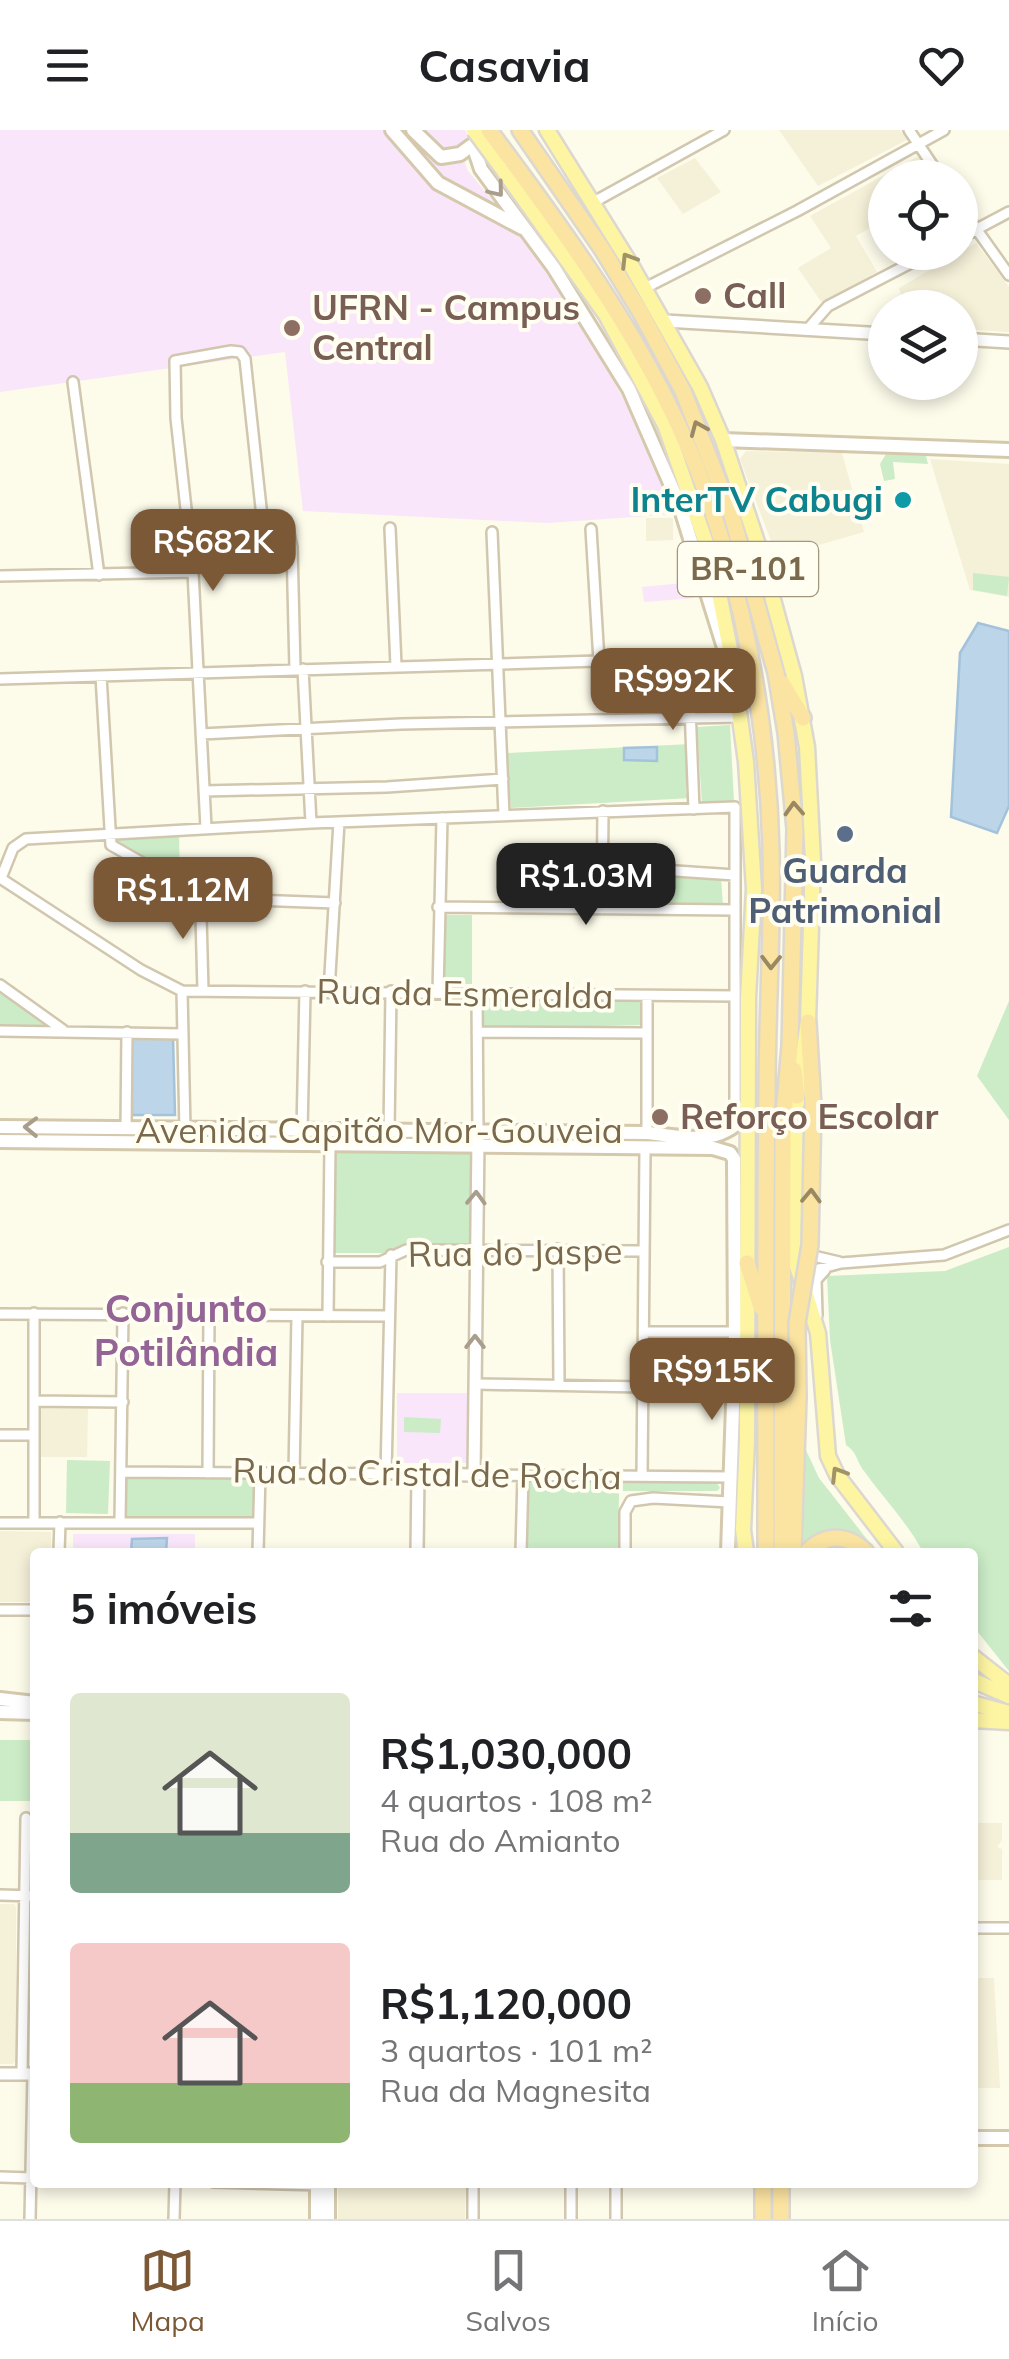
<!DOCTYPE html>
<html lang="pt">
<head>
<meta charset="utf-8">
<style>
  body { margin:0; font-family:Mulish,sans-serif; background:#f6f6f6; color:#202124; height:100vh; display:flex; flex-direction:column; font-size:38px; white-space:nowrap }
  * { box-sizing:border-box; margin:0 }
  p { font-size:32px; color:#757577 }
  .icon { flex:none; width:55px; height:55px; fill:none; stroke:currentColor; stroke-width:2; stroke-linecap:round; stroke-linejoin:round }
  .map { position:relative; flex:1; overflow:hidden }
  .drawer { position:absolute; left:30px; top:1418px; width:948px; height:640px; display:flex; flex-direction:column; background:#fff; border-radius:10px; box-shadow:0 5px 15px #0003 }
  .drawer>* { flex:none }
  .controls { position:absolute; left:868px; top:30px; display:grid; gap:20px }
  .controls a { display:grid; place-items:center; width:110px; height:110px; border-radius:50%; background:#fff; box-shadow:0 5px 15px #0003; font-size:50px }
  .price { position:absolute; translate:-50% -85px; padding:0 22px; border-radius:20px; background:#7b5936; color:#fff; font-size:32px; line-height:65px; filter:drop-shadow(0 2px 5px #0008) }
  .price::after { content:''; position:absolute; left:50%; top:60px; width:30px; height:22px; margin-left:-15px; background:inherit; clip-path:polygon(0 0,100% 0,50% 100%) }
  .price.selected { background:#222; color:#fff }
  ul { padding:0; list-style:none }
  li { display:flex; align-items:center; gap:30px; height:250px; padding:0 40px }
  li span { display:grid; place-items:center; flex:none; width:280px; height:200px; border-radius:10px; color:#555 }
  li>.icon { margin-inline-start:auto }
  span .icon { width:120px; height:120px; fill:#fffc; stroke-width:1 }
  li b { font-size:42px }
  h2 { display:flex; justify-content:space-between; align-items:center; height:120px; padding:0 40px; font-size:42px }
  header { display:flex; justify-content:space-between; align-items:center; height:130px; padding:0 40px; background:#fff; font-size:45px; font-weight:700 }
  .dock { display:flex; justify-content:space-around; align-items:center; height:140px; border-top:2px solid #e0e0e0; background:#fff; font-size:28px; color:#757577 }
  .dock a { display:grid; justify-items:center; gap:5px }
  .dock .selected { color:#7b5936 }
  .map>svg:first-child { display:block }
  .residential { fill:#f5f0d8 }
  .education { fill:#f9e6fa }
  .green { fill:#cbecc7 }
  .water { fill:#bdd5e8; stroke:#a3c2db; stroke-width:2.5 }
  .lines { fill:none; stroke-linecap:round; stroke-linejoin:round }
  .minor-casing { stroke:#d1c7ae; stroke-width:14 }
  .tertiary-casing { stroke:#d1c7ae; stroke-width:16 }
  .secondary-casing { stroke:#d4c9ac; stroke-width:18 }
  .primary-casing { stroke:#dcd8d0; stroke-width:19 }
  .trunk-casing { stroke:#dcd8d0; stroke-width:20 }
  .minor { stroke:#fff; stroke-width:9 }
  .tertiary { stroke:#fff; stroke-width:11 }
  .secondary { stroke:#fff; stroke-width:12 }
  .primary { stroke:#fdf5a2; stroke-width:14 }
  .trunk { stroke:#fbe3a1; stroke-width:15 }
  .primary-bridge-casing { stroke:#dcd8d0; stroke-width:19; stroke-linecap:butt }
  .trunk-bridge-casing { stroke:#dcd8d0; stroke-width:20; stroke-linecap:butt }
  .primary-bridge { stroke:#fdf5a2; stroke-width:14 }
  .trunk-bridge { stroke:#fbe3a1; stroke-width:15 }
  .oneway { stroke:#a99e8b }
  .oneway2 { stroke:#a19366 }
  .oneway3 { stroke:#9a8861 }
  .education-dot { fill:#8d6e63; stroke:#fffef1; stroke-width:4 }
  .culture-dot { fill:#0f9aa8; stroke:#fffef1; stroke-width:4 }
  .service-dot { fill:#5c6f8a; stroke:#fffef1; stroke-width:4 }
  .labels { text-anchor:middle; stroke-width:8; stroke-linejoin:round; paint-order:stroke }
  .shield { fill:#fffef1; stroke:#a2967e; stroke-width:2.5 }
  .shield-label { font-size:32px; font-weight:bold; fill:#7a694c }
  .education-label { font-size:35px; font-weight:bold; fill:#785e54; stroke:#fffef1; text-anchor:start }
  .culture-label { font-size:35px; font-weight:bold; fill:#0d838f; stroke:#fffef1; text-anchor:end }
  .service-label { font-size:35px; font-weight:bold; fill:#4e5e75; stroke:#fffef1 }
  .street-label { font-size:35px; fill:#7a694c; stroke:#fffef1 }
  .neighbourhood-label { font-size:38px; font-weight:bold; fill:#936495; stroke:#fffef1 }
</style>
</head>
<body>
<header><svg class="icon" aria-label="menu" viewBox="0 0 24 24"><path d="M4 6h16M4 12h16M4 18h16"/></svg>Casavia<svg class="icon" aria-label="heart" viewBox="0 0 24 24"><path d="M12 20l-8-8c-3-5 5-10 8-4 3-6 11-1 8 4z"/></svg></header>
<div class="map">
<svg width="1009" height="2089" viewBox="0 0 1009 2089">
  <rect width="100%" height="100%" fill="#fdfbea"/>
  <path class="residential" d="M779,0H900L907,10L818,56Z
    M917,27L922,28L936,47L885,48V89L856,106L877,142L822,173L798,138L831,118L810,86Z
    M695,28L721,62L683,84L657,48Z
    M976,113L1009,157V202L960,199V178L905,177L899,158Z
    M746,321L842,323L864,402L777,427L740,329Z
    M930,329L1009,334V467L970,460Z
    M646,388H673V410L646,411Z
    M41,1277L88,1278L87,1327H40Z
    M0,1401L51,1402V1422H35V1472H0Z
    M972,1693H1002V1710L997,1717L1002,1719V1750H973Z
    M0,1774H14L16,1777V1931L13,1934H0Z
    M973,1848H994L1000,1958H973Z
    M338,2057L466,2058L465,2089H338Z"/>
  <path class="education" d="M0,0H465L467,3L462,25L468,41L529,114L578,187L637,293L677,384L548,393L303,381L285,222L0,262Z
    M693,452L694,468L644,472L642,457Z
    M397,1263H468L467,1333H397Z
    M73,1404H195V1422H73Z"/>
  <path class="green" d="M886,324L926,326L928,334L893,332L895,349L884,351L880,334Z
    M973,443L1009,447L1007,466L973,460Z
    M722,538L728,583L701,585L694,542Z
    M730,595L734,672L702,674L697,597Z
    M691,614L692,647L686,654V663L691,668L511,678L506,623Z
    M179,704L180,751L114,712V708Z
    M605,739L721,747L723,776H665L605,772Z
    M445,785H472V854H445Z
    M0,861L52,899L0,898Z
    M478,866L642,870L641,895L483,899Z
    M1009,871V990L977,946Z
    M337,1017L470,1018L472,1117H401L385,1123H328Z
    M1009,1117V1541L973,1496L972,1422H923C907,1392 884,1369 864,1341C856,1331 858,1323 846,1315L830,1210L827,1146L945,1141Z
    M404,1287L441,1289L440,1303L404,1302Z
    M803,1314L819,1348L877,1422H871C847,1394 823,1390 799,1422Z
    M67,1330L110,1331L108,1384L66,1383Z
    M125,1345L253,1346V1389L124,1387Z
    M528,1352H716L720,1358L717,1361H619L618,1422H528Z
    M0,1610H35V1671H0Z"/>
  <path class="water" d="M978,493L1009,501V676L997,703L951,687L960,523Z
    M657,617V631L624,630V618Z
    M131,905L173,907L175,985H132Z
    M167,1408L166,1422H131L132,1409Z"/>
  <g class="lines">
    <defs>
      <path id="minor" d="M909,0L941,48
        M592,73L724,0
        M960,76L1009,145
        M960,108L1009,82
        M645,158L797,81L944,0
        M807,200L828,176L932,122
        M73,252L99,445
        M188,390L280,386L286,390L292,417L295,539
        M390,398L396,536
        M591,399L599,531
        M492,402L504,685
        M0,446L193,442
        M688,527L694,679
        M303,539L311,693
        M101,546L111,715L204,768L335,773
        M0,549L599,531L731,524
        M201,604L401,594L739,587
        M204,661L387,657L503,649
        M206,698L193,442L176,288L175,231L231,221L240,222L245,229L262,387
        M602,736L735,745
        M0,748L141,840L182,861L735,866
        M1,748L13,718L26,709L311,693L735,677V995
        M438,777L735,780
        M602,779L603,681
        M0,855L63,900
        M182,861L185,1000
        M203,861L201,786L204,768
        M329,861L339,692
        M438,863L442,688
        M477,865L478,1001
        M647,867V1003
        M0,901L182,904
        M477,902L646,903
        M126,999L127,902
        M302,1001L305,861
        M389,1001L391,861
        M558,1119L559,1254
        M805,1124L839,1132
        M327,1132H380L406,1120L644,1121
        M803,1143L841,1133L944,1125L1009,1100
        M34,1183V1392
        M0,1184L388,1186
        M817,1185L816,1150L825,1140
        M328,1186L330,1015
        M644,1202H735
        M475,1254L643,1257
        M34,1271L123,1272
        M0,1305H34
        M122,1342L418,1344
        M208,1343L209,1185
        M294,1343L297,1186
        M386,1344L391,1125
        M474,1345L731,1347
        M642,1346L645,1020
        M120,1391L123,1183
        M0,1393H258
        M59,1422L60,1392
        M258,1422L260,1343
        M521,1422L523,1345
        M625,1422V1382L631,1371L653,1368L730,1372
        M0,1480H35
        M0,1765L35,1766
        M972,1798H1009
        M22,1943L26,1688
        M0,2047L32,2048
        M213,2052L321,2055
        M571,2052V2089
        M30,2089L33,1944
        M174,2089L175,2052
        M473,2089V2052
        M616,2089V2052"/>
      <path id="tertiary" d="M665,191L885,204
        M960,209L1009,212
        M417,1422L418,1344L474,1345L478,1010
        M0,1944H35"/>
      <path id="secondary" d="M392,0L438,53L522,98
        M413,0L441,27L460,24L475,13
        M473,15L481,39L554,138L629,259L680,376L730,537
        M723,310L1009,320
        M0,997L647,1003C687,1007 721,1018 749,981
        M0,1011L713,1018L730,1023L734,1029L735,1216L728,1422
        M0,1569L35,1573
        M0,1582L35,1583
        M972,2008H1009
        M317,2089V2052
        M328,2089V2052"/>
      <path id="primary" d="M547,0L631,135L700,257L723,310L758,415L794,546L807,617L813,731L808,892L797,966L795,1130L818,1203L828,1326L837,1345L896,1422
        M499,34L606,185L665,295L713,433L731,524L746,632L754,759L748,868L747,1310L743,1400L746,1422
        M972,1526L1009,1555
        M972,1550L1009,1566
        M972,1573L1009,1583
        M972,1590L1009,1592"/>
      <path id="trunk" d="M520,0L602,119L641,183L683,261L732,386L776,543L786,603L795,699L790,916L783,995L782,1422
        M509,27C581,124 651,223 696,336C743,456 768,592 771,720C773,801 767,881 767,962C765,1115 766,1269 766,1422
        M782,553L803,588
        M808,892L813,976
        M794,940L797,966
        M747,1133L761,1177
        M793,1422L798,1267
        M807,1422C826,1403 848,1404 866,1422
        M763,2089V2052
        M781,2089V2052"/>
    </defs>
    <use href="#minor" class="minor-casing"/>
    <use href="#tertiary" class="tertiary-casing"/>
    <use href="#secondary" class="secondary-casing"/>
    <use href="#primary" class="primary-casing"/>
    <use href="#trunk" class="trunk-casing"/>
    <use href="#minor" class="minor"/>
    <use href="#tertiary" class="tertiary"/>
    <use href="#secondary" class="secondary"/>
    <use href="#primary" class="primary"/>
    <use href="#trunk" class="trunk"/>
    <defs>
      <path id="primary-bridge" d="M474,0L499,34"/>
      <path id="trunk-bridge" d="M489,0L509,27
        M798,1267L797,1193L810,1115L813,976"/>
    </defs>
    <use href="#primary-bridge" class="primary-bridge-casing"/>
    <use href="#trunk-bridge" class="trunk-bridge-casing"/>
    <use href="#primary-bridge" class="primary-bridge"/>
    <use href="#trunk-bridge" class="trunk-bridge"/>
  </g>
  <defs><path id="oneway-chevron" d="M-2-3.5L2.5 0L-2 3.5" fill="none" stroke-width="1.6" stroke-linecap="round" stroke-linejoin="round" transform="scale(2.5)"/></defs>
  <g class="oneway">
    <use href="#oneway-chevron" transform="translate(497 60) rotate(51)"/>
    <use href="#oneway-chevron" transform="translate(31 997) rotate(-179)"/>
    <use href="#oneway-chevron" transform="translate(476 1068) rotate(-88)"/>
    <use href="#oneway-chevron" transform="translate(475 1212) rotate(-90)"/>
  </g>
  <g class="oneway2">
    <use href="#oneway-chevron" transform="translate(628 130) rotate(-122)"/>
    <use href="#oneway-chevron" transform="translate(838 1344) rotate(-122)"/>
  </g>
  <g class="oneway3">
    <use href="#oneway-chevron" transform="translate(698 298) rotate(-113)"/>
    <use href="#oneway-chevron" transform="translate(794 679) rotate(-93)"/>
    <use href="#oneway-chevron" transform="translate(771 832) rotate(91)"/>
    <use href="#oneway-chevron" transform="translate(811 1066) rotate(-88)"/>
  </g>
  <g class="education-dot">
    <circle cx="703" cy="166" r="10"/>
    <circle cx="292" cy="198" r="10"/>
    <circle cx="660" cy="987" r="10"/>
  </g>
  <circle class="culture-dot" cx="903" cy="370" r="10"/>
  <circle class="service-dot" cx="845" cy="704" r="10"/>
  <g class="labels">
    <rect class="shield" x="678" y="412" width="140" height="54" rx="8"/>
    <g class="shield-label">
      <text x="748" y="450">BR-101</text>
    </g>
    <g class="education-label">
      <text x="723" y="178">Call</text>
      <text x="312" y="190">UFRN - Campus<tspan x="312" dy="40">Central</tspan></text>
      <text x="680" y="999">Reforço Escolar</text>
    </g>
    <g class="culture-label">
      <text x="883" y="382">InterTV Cabugi</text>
    </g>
    <g class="service-label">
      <text x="845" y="753">Guarda<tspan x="845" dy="40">Patrimonial</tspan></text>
    </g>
    <g class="street-label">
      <text transform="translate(465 864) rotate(1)" y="12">Rua da Esmeralda</text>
      <text x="379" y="1013">Avenida Capitão Mor-Gouveia</text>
      <text transform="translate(515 1123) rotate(-1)" y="12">Rua do Jaspe</text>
      <text transform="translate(427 1344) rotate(1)" y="12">Rua do Cristal de Rocha</text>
    </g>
    <g class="neighbourhood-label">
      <text x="186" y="1192">Conjunto<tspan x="186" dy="44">Potilândia</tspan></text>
    </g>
  </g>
</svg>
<div class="controls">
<a><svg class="icon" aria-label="locate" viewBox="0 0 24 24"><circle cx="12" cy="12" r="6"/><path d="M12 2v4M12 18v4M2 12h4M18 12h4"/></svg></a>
<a><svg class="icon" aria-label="layers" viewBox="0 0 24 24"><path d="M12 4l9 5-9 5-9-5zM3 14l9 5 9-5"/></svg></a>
</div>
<b class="price" style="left:213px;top:464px">R$682K</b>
<b class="price" style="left:673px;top:603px">R$992K</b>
<b class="price selected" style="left:586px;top:798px">R$1.03M</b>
<b class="price" style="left:183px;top:812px">R$1.12M</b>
<b class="price" style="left:712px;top:1293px">R$915K</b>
<section class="drawer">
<h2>5 imóveis<svg class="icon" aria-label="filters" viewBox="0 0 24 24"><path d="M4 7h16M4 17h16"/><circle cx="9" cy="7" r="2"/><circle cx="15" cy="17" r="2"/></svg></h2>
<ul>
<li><span style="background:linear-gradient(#dfe7d0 70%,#7fa58c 0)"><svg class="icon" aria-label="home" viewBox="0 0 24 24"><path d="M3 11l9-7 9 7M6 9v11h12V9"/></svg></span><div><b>R$1,030,000</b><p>4 quartos · 108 m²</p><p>Rua do Amianto</p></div></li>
<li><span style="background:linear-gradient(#f6c9c9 70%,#8fb573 0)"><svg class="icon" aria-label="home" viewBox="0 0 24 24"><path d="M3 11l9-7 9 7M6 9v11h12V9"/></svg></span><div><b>R$1,120,000</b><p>3 quartos · 101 m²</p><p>Rua da Magnesita</p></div></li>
</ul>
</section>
</div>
<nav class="dock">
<a class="selected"><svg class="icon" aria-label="map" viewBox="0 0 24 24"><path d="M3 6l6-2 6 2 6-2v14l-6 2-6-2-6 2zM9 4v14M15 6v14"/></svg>Mapa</a>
<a><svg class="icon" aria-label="saved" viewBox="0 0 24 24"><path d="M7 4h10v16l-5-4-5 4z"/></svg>Salvos</a>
<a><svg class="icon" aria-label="home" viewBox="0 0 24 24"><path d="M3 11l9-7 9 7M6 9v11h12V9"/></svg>Início</a>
</nav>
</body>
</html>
